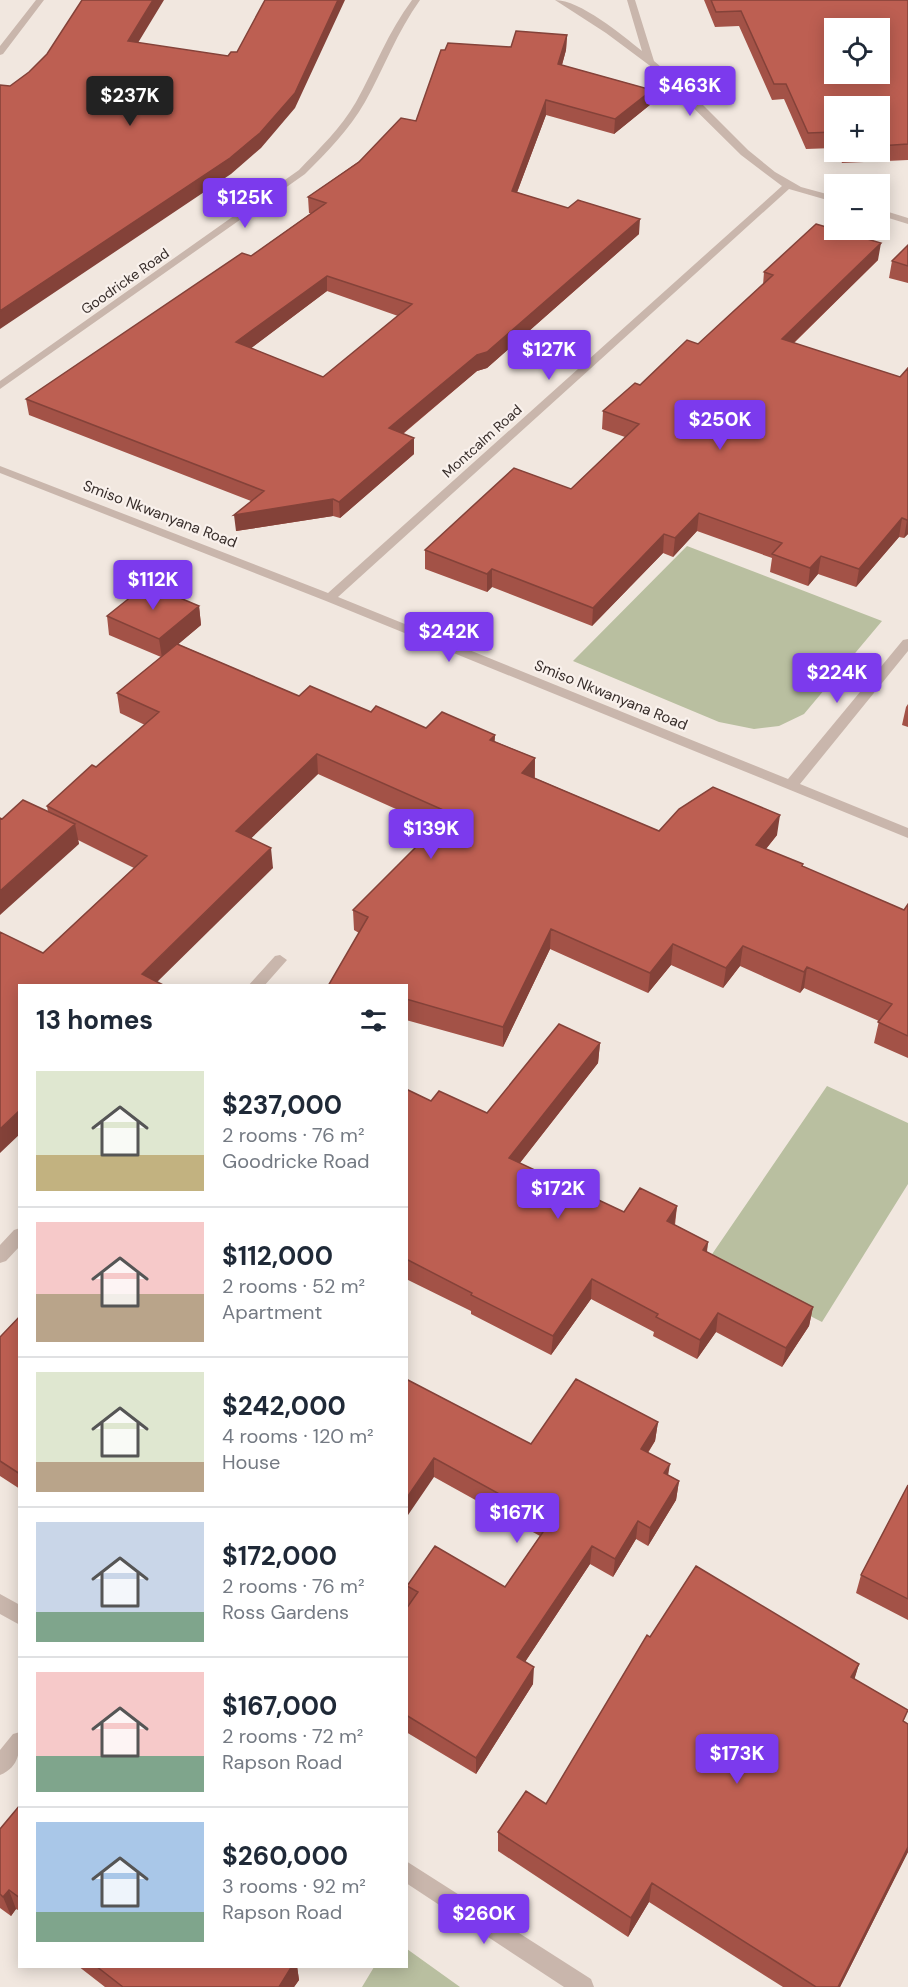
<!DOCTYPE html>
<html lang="en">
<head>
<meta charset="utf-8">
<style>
  body { margin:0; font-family:"DM Sans",sans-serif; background:#f2f2f3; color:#1f2937; height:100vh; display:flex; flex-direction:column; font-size:22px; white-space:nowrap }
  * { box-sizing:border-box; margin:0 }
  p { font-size:20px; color:#747a83 }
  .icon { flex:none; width:33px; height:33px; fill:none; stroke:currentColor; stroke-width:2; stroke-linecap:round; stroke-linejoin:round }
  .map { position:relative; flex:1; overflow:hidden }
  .side { position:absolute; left:18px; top:984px; width:390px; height:984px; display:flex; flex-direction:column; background:#fff; border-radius:0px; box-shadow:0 3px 15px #0003 }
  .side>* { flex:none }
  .controls { position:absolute; left:824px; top:18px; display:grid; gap:12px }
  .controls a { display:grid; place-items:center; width:66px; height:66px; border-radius:0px; background:#fff; box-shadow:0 3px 15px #0003; font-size:30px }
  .price { position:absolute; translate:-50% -51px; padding:0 14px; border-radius:6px; background:#7c3aed; color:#fff; font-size:20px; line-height:39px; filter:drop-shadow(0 2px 3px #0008) }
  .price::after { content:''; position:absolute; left:50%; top:36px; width:18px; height:14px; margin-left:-9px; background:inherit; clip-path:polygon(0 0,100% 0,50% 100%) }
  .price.on { background:#222; color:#fff }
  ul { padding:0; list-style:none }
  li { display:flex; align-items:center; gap:18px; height:150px; padding:0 18px }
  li+li { border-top:2px solid #e0e1e3 }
  li span { display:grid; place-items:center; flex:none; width:168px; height:120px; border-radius:0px; color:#555 }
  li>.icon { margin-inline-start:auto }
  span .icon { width:72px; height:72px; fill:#fffc; stroke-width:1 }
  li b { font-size:26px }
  h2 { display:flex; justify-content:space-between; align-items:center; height:72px; padding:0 18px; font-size:26px }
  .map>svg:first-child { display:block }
  .green { fill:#b9bfa0 }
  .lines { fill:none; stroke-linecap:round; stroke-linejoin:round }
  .minor { fill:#c9b6ac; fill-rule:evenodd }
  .wall { fill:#a35247; fill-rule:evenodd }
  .shaded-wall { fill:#844239 }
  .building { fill:#bd5f52; stroke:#844239; stroke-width:1.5; fill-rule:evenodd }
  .labels { text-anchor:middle; stroke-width:4.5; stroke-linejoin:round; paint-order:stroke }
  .far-street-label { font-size:14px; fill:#372d2a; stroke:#f9f1ec }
  .street-label { font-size:15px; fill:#372d2a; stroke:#f9f1ec }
</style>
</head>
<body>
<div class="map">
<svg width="908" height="1987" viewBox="0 0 908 1987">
  <rect width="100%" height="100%" fill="#f1e7df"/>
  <path class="green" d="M687,546L882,621L804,714L779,726L754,729L719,722L573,661Z
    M827,1086L908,1123V1184L822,1322L706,1263Z
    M407,1949L460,1987H362L374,1967L406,1966Z"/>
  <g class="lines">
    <path class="minor" d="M36,0H44L3,54L0,55V46Z
      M412,0H420C397,32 384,68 365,102C349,130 327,152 305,174L0,389V381L299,170C319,149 341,128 356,102C375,68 388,32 412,0Z
      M555,0C580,0 622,35 642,51L627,0H635L654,61L688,90L748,150L775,172L801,187L834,196V202L789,189L338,597L788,779L903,640L908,639V651L800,784L908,828V838L326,601L0,473V466L328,593L782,186L741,155L653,68L606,33Z
      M879,209L908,218V224L879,215Z
      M280,955L287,960L264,986H248L275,956Z
      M20,1228V1246L6,1261L0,1263V1245L14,1230Z
      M0,1594L20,1605V1625L0,1614Z
      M20,1732C20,1750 20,1767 0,1775V1750L13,1734Z
      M406,1861L591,1979L594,1987H564L406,1883Z"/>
  </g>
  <path class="wall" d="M704,0H908V160L842,163L837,152H879V106H834V148L806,149L784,99L772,100L739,26L715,27Z
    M567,35L566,50L562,65L652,90L651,104L614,134L546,115L517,192L639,234L487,368L477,371L403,434L414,454L340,518L333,516L236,531L251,501L29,415L26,399L251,256L311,213H309L308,197L416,121L511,47ZM327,291L398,316L323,377L251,348Z
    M908,245V283L889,278L892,261Z
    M878,260L794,343L900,377L908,534L904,538L899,537L856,587L818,574L808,586L770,572L772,558L697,531L673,557L663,553L592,626L492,587L487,592L425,569V550L571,489L625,437L602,429L603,411L698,344L763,285L764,272Z
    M199,606L201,625L178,644L299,696L371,712L426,728L495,735L494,741L535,758V778L659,831L777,835L766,849L803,867L904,910L908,904V1058L874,1043L879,1021L804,988L800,993L740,966L723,988L671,965L648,993L550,949L503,1047L406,1020V986L359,933L354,930L353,910L436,827L318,774L251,838L273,868L20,986L43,953L134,868L78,840L79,844L2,819L48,812L47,806L96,767L145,725L120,713L117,693L161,657L109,635L107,616Z
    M908,704V727L902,725L906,707Z
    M600,1043L598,1063L520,1163L624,1212L677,1206L675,1225L708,1242L707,1252L813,1307L809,1326L782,1367L716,1332L697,1359L653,1336L654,1332L591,1299L551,1355L471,1314V1311L406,1279V1089L431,1101L487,1113Z
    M20,1316V1489L0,1476V1337Z
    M406,1379L531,1444L658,1422L655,1441L648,1453L668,1475L679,1481L676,1500L648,1546L636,1539L613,1577L590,1564L525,1662L533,1684L476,1774L406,1732V1609L409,1605L407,1604V1586L505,1587L540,1536L434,1477Z
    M908,1485V1620L856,1593L861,1575Z
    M650,1637L859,1664L854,1679L905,1722L908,1852L840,1987H783L649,1902L628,1937L498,1851V1832L546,1804Z
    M20,1805V1911L16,1909L11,1916L0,1908V1829Z
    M78,1966H297L299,1980L294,1987H105Z"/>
  <path class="shaded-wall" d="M153,0H164L130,56L128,41Z
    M338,0H345L295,108L261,148L231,174L0,329V311Z
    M567,35L566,50L558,79V64Z
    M652,90L651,104L614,134L615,119Z
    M546,100V115L512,206V191Z
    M640,219L639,234L487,368L477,371L389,445V428Z
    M881,243L878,260L780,356L782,339Z
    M327,276V291L238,358L236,342Z
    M414,438V454L340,518L339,502Z
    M333,499V516L236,531L234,515Z
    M699,513L697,531L673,557L675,538Z
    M902,518L899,537L856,587L859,569Z
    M908,519V534L904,538L907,520Z
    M664,534L663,553L592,626L593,608Z
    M821,556L818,574L808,586L810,568Z
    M492,569V587L487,592V574Z
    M199,606L201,625L162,658L159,639Z
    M495,735L494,755L490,740Z
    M317,754L318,774L238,851L236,831Z
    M535,758L534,779L522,773Z
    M780,815L777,835L753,865L756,845Z
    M75,824L79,844L0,915V891Z
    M271,848L273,868L153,986L142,974Z
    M551,929L550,949L503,1047V1027Z
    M673,944L671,965L648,993L650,973Z
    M743,946L740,966L723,988L726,968Z
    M807,967L804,988L800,993L804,972Z
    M600,1043L598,1063L508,1178L509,1158Z
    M20,1110V1134L0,1153V1129Z
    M677,1206L674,1226L667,1221Z
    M708,1242L705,1262L703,1250Z
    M592,1279L591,1299L551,1355L553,1336Z
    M813,1307L809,1326L782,1367L786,1348Z
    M718,1313L716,1332L697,1359L700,1340Z
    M658,1422L655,1441L638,1467L641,1449Z
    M434,1458V1477L406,1518V1499Z
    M670,1464L667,1482L664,1473Z
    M679,1481L676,1500L648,1546L650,1528Z
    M638,1521L636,1539L613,1577L615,1559Z
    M592,1546L590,1564L517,1674V1657Z
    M859,1664L853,1684L851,1677Z
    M534,1667L533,1684L476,1774V1758Z
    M908,1847V1852L840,1987H838Z
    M652,1883L649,1902L628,1937L631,1918Z
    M9,1890L16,1909L11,1916L3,1897Z
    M292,1966H297L299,1980L294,1987H279Z"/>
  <path class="building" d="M82,0H153L128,41L228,56L231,52H237L265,0H338L295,93L260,133L230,158L0,311V85L10,86L29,72L47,54Z
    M711,0H908V144L879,146V106H834V132L808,133L786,84H774L741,11L716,12ZM834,28H879V74H834Z
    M516,31L567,35L558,64L652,90L615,119L546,100L512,191L568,208L578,200L640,219L487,352L477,355L389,428L414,438L339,502L333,499L234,515L264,491L26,399L242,253L251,256L326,203L308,197L359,162L401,118L416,121L441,50H445L448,43L511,47ZM327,276L412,304L323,377L236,342Z
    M816,224L881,243L782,339L900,377L908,368V519L907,520L902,518L859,569L821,556L810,568L772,554L782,543L699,513L675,538L664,534L593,608L492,569L487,574L425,550L514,468L571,489L639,424L603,411L635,383L640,385L687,340L698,344L773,275L764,272Z
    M908,245V266L892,261Z
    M147,584L199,606L159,639L107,616Z
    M177,644L299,696L310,686L371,712L376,706L426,728L442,712L495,735L490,740L535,758L522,773L659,831L679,809L713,787L780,815L756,845L803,864L802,866L904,910L908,904V1036L878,1022L892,1004L807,967L804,972L743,946L726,968L673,944L650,973L551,929L503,1027L406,999V986H328L368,917L353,910L450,813L317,754L236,831L271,848L142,974L165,986H20V1110L0,1129V932L43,953L147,856L47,806L92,765L96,767L159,712L117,693Z
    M23,800L75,824L0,891V818L2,819Z
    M559,1024L600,1043L509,1158L624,1212L640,1188L677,1206L667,1221L708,1242L703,1250L813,1307L786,1348L718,1313L700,1340L656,1317L658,1314L592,1279L553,1336L471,1295L472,1293L406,1259V1089L431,1101L439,1091L487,1113Z
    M20,1316V1474L0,1461V1337Z
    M406,1379L531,1444L576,1379L658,1422L641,1449L670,1464L664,1473L679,1481L650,1528L638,1521L615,1559L592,1546L517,1657L534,1667L476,1758L406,1715V1609L418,1592L407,1586L435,1546L505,1587L550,1522L434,1458L406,1499Z
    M908,1485V1599L861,1575Z
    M696,1566L859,1664L851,1677L908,1710L903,1721L908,1724V1847L838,1987H816L652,1883L631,1918L498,1832L526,1791L546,1804L647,1635L650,1637Z
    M20,1805V1898L9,1890L3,1897L0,1894V1829Z
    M96,1966H292L279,1987H123Z"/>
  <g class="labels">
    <g class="far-street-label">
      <text transform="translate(125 281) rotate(-35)" y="5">Goodricke Road</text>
      <text transform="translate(482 441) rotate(-42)" y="5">Montcalm Road</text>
    </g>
    <g class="street-label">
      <text transform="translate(160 514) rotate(21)" y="5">Smiso Nkwanyana Road</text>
      <text transform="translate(611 695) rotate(22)" y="5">Smiso Nkwanyana Road</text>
    </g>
  </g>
</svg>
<div class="controls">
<a><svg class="icon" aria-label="locate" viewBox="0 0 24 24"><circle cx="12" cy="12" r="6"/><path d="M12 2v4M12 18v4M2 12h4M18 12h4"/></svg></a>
<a>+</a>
<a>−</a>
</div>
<b class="price" style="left:690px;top:117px">$463K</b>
<b class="price on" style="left:130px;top:127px">$237K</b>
<b class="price" style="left:245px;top:229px">$125K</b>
<b class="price" style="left:549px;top:381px">$127K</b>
<b class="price" style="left:720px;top:451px">$250K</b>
<b class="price" style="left:153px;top:611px">$112K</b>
<b class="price" style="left:449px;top:663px">$242K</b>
<b class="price" style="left:837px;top:704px">$224K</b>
<b class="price" style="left:431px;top:860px">$139K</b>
<b class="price" style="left:558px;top:1220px">$172K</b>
<b class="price" style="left:517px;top:1544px">$167K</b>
<b class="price" style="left:737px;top:1785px">$173K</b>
<b class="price" style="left:484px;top:1945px">$260K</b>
<section class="side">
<h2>13 homes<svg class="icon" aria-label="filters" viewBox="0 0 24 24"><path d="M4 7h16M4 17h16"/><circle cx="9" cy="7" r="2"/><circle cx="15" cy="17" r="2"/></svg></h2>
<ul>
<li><span style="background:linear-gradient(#dfe7d0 70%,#c2b280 0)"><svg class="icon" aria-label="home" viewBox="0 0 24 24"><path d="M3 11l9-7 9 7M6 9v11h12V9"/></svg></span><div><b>$237,000</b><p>2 rooms · 76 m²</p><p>Goodricke Road</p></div></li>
<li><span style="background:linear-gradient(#f6c9c9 60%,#b9a48a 0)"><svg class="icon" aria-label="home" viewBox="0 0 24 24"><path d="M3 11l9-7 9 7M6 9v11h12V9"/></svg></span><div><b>$112,000</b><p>2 rooms · 52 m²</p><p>Apartment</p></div></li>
<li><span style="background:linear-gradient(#dfe7d0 75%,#b9a48a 0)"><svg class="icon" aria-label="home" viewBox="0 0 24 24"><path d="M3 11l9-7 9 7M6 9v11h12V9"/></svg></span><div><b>$242,000</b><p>4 rooms · 120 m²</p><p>House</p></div></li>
<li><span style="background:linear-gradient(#c9d6e8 75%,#7fa58c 0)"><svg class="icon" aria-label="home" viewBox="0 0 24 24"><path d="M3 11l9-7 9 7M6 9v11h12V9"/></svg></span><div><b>$172,000</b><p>2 rooms · 76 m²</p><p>Ross Gardens</p></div></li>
<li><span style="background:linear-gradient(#f6c9c9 70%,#7fa58c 0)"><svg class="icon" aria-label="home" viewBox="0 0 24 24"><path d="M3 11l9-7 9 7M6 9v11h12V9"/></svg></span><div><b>$167,000</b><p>2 rooms · 72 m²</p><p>Rapson Road</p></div></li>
<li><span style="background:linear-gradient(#a9c7e8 75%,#7fa58c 0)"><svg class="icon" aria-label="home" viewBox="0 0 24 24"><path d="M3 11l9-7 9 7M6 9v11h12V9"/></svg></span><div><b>$260,000</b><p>3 rooms · 92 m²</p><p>Rapson Road</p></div></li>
</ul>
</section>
</div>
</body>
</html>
